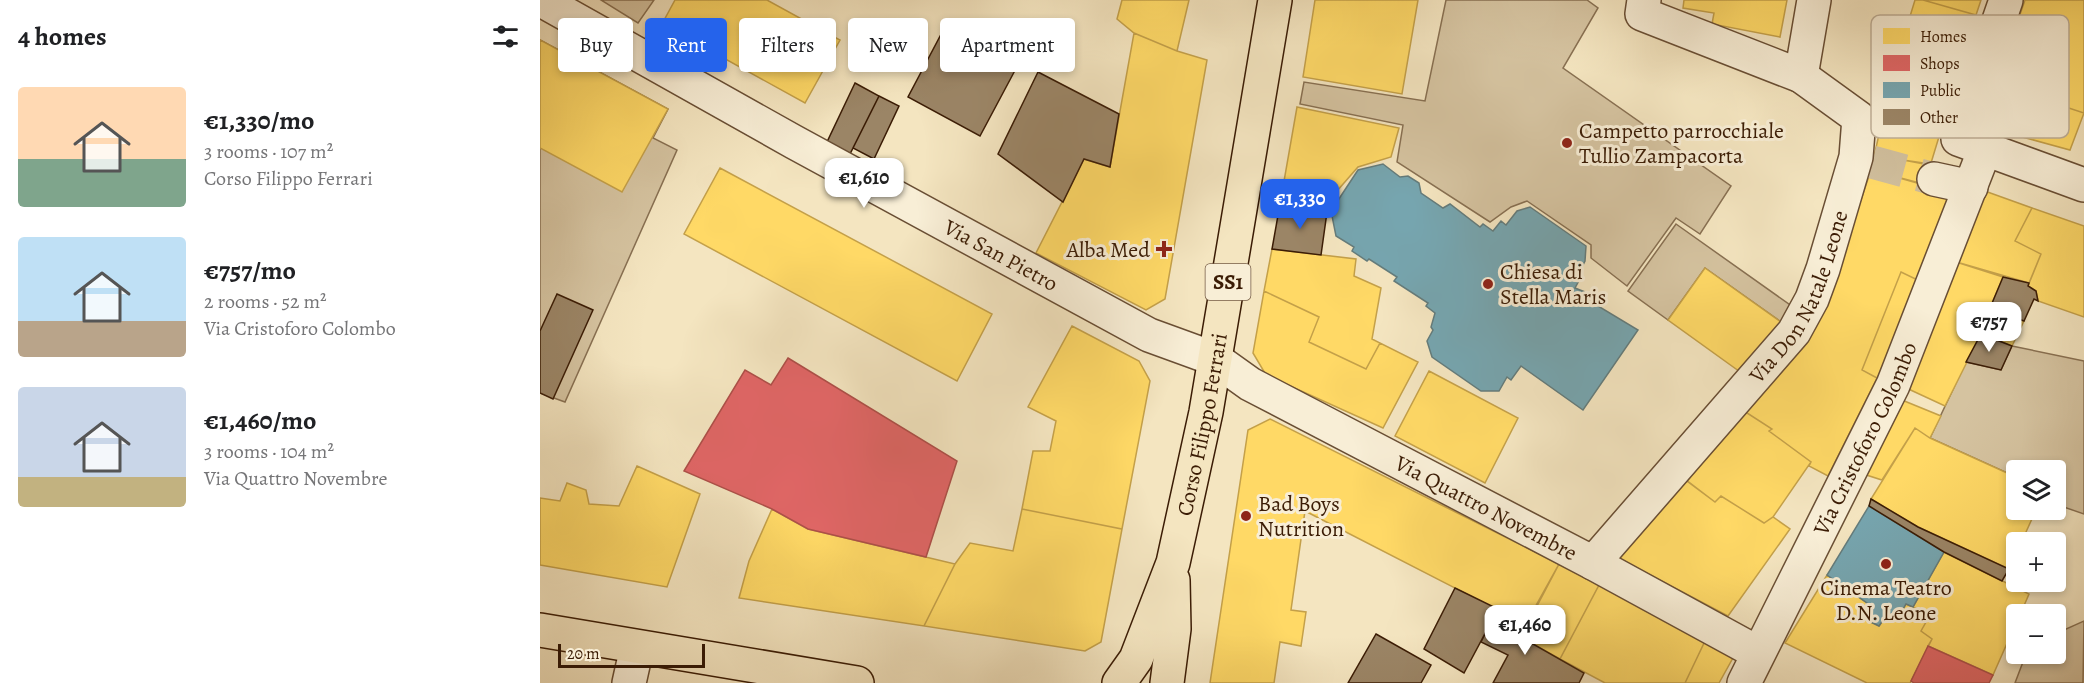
<!DOCTYPE html>
<html lang="en">
<head>
<meta charset="utf-8">
<style>
  body { margin:0; font-family:Alegreya,serif; background:#f2f2f2; color:#202124; height:100vh; display:flex; flex-direction:column; font-size:22px; white-space:nowrap }
  * { box-sizing:border-box; margin:0 }
  p { font-size:20px; color:#757577 }
  .icon { flex:none; width:33px; height:33px; fill:none; stroke:currentColor; stroke-width:2; stroke-linecap:round; stroke-linejoin:round }
  .map { position:relative; flex:1; overflow:hidden }
  .side { display:flex; flex-direction:column; background:#fff; width:540px }
  .side>* { flex:none }
  .hud { position:absolute; left:18px; top:18px; width:570px; height:54px; display:flex; gap:12px }
  .tools { position:absolute; left:1466px; top:460px; display:grid; gap:12px }
  .tools a { display:grid; place-items:center; width:60px; height:60px; border-radius:6px; background:#fff; box-shadow:0 3px 9px #0003; font-size:30px }
  .scale { position:absolute; left:18px; bottom:15px; width:147px; box-sizing:border-box; padding-left:6px; border:3px solid #3b1c05; border-top:0; font-size:16px; line-height:21px; white-space:nowrap; color:#3b1c05; -webkit-text-stroke:4px #f8eed6; paint-order:stroke }
  .price { position:absolute; translate:-50% -51px; padding:0 14px; border-radius:12px; background:#fff; color:#222; font-size:20px; line-height:39px; filter:drop-shadow(0 2px 3px #0008) }
  .price::after { content:''; position:absolute; left:50%; top:36px; width:18px; height:14px; margin-left:-9px; background:inherit; clip-path:polygon(0 0,100% 0,50% 100%) }
  .price.selected { background:#2563eb; color:#fff }
  ul { padding:0; list-style:none }
  li { display:flex; align-items:center; gap:18px; height:150px; padding:0 18px }
  li span { display:grid; place-items:center; flex:none; width:168px; height:120px; border-radius:6px; color:#555 }
  li>.icon { margin-inline-start:auto }
  span .icon { width:72px; height:72px; fill:#fffc; stroke-width:1 }
  li b { font-size:26px }
  h2 { display:flex; justify-content:space-between; align-items:center; height:72px; padding:0 18px; font-size:26px }
  .chip { padding:0 21px; border-radius:6px; background:#fff; box-shadow:0 3px 9px #0003; font-size:21px; line-height:54px }
  .chip.selected { background:#2563eb; color:#fff }
  main { display:flex; flex:1; min-height:0 }
  .map>svg:first-child { display:block }
  .green { fill:#d5c3a0; stroke:#887052; stroke-width:1.5 }
  .homes { fill:#ffd966; stroke:#c4a049; stroke-width:1.5 }
  .shops { fill:#e06666; stroke:#ae5049; stroke-width:1.5 }
  .public { fill:#76a5af; stroke:#647c7c; stroke-width:1.5 }
  .building { fill:#9b8566; stroke:#3b1c05; stroke-width:1.5 }
  .lines { fill:none; stroke-linecap:round; stroke-linejoin:round }
  .minor-tunnel { stroke:#cfbd9b; stroke-width:33; stroke-dasharray:33 16; stroke-linecap:butt }
  .minor-casing { stroke:#694e34; stroke-width:36 }
  .major-casing { stroke:#3b1c05; stroke-width:36 }
  .minor { stroke:#f8eed6; stroke-width:33 }
  .major { stroke:#f4e5c0; stroke-width:33 }
  .poi-dot { fill:#8f2418; stroke:#f8eed6; stroke-width:2 }
  .labels { text-anchor:middle; stroke-width:6; stroke-linejoin:round; paint-order:stroke }
  .shield { fill:#f8eed6; stroke:#745b44; stroke-width:1.5 }
  .shield-label { font-size:21px; font-weight:bold; fill:#3b1c05 }
  .poi-label { font-size:22px; fill:#3b1c05; stroke:#f8eed6; text-anchor:start }
  .street-label { font-size:22px; fill:#3b1c05; stroke:#f8eed6 }
  .key { fill:#f8eed6; stroke:#bfaf97; stroke-width:1.5 }
  .key-label { font-size:16px; fill:#3b1c05 }
</style>
</head>
<body>
<main>
<section class="side">
<h2>4 homes<svg class="icon" aria-label="filters" viewBox="0 0 24 24"><path d="M4 7h16M4 17h16"/><circle cx="9" cy="7" r="2"/><circle cx="15" cy="17" r="2"/></svg></h2>
<ul>
<li><span style="background:linear-gradient(#ffd9b3 60%,#7fa58c 0)"><svg class="icon" aria-label="home" viewBox="0 0 24 24"><path d="M3 11l9-7 9 7M6 9v11h12V9"/></svg></span><div><b>€1,330/mo</b><p>3 rooms · 107 m²</p><p>Corso Filippo Ferrari</p></div></li>
<li><span style="background:linear-gradient(#bfe0f5 70%,#b9a48a 0)"><svg class="icon" aria-label="home" viewBox="0 0 24 24"><path d="M3 11l9-7 9 7M6 9v11h12V9"/></svg></span><div><b>€757/mo</b><p>2 rooms · 52 m²</p><p>Via Cristoforo Colombo</p></div></li>
<li><span style="background:linear-gradient(#c9d6e8 75%,#c2b280 0)"><svg class="icon" aria-label="home" viewBox="0 0 24 24"><path d="M3 11l9-7 9 7M6 9v11h12V9"/></svg></span><div><b>€1,460/mo</b><p>3 rooms · 104 m²</p><p>Via Quattro Novembre</p></div></li>
</ul>
</section>
<div class="map">
<svg width="1544" height="683" viewBox="0 0 1544 683">
  <rect width="100%" height="100%" fill="#f4e5c0"/>
  <filter id="stains"><feTurbulence type="fractalNoise" baseFrequency=".00333" numOctaves="4"/><feColorMatrix values="0 0 0 0 .2 0 0 0 0 .09 0 0 0 0 .02 0 0 0 .5 -.17"/></filter>
  <radialGradient id="worn" r=".72"><stop offset=".6" stop-color="#630" stop-opacity="0"/><stop offset="1" stop-color="#630" stop-opacity=".3"/></radialGradient>
  <path class="green" d="M61,0H114L98,23Z
    M906,0H1047L1058,8L1023,68L1191,186L1160,234L1136,218L1087,286L1051,258V245L987,201L971,207L950,222L857,162L863,125L760,104L764,82L885,101Z
    M0,40L128,109L113,138L137,150L25,402L0,393Z
    M1136,224L1253,307L1241,322L1165,268L1128,320L1088,291Z
    M1472,346L1544,361V514L1515,504V471H1476V477L1390,438L1426,362L1461,370Z
    M1544,621L1543,683H1475L1486,654H1515V634Z"/>
  <path class="homes" d="M135,0H227L300,40L265,103L122,24Z
    M582,0H649L637,51L594,33L577,19Z
    M775,0H878L862,94L763,77Z
    M1144,0H1247L1240,37L1172,24L1174,13L1143,8Z
    M1375,0H1383L1436,15L1391,163L1389,165L1363,160L1357,177L1331,170L1353,72Z
    M1383,0H1441L1436,15Z
    M1485,0H1544V113L1456,84Z
    M594,33L637,51L667,60L625,299L606,310L496,253L544,159L570,167Z
    M0,40L128,109L82,192L0,148Z
    M1456,84L1544,113L1530,150L1442,126Z
    M757,107L859,128L851,157L818,167L797,191L787,212L740,204Z
    M1363,160L1398,165L1391,186L1357,177Z
    M180,168L452,314L417,381L144,234Z
    M1331,170L1409,192L1386,284L1361,272L1322,370L1337,378L1288,476L1269,466L1271,462L1229,431L1232,429L1204,411L1266,342L1322,197Z
    M1442,190L1492,208L1475,241L1501,254L1489,283L1413,261Z
    M1492,208L1544,226V317L1498,301L1496,291L1488,286L1501,254L1475,241Z
    M732,249L816,259L814,276L841,288L832,339L840,343L826,369L769,342L779,317L724,291Z
    M1413,261L1463,277L1450,308L1484,321L1472,346L1441,334L1405,406L1362,386Z
    M1165,268L1241,322L1203,374L1128,320Z
    M1361,272L1386,284L1337,378L1322,370Z
    M724,291L779,317L769,342L826,369L840,343L878,362L843,428L726,375L713,353Z
    M532,326L599,361L610,381L582,529L482,509L493,451H510L516,421L488,407Z
    M889,371L978,418L945,483L855,436Z
    M1357,398L1401,416L1390,438L1375,428L1342,480L1317,472Z
    M1204,411L1232,429L1229,431L1271,462L1233,517L1224,523L1181,496L1175,502L1147,481Z
    M730,419L1019,564L987,625L765,511L751,610L766,612L761,646L740,642L734,683H670L708,430Z
    M1375,428L1390,438L1476,477V510H1496L1481,543H1476V553L1469,569L1378,527L1331,499Z
    M97,466L160,494L127,587L0,565V498L20,501L27,483L46,490L49,504L79,506Z
    M1141,476L1175,502L1181,496L1224,523L1233,517L1250,529L1188,616L1076,557Z
    M232,509L268,529L415,564L384,626L199,598L209,561Z
    M482,509L582,529L561,642L545,651L384,626L415,564L430,543L473,551Z
    M1404,552L1489,594L1480,615H1476V623L1453,675L1388,646L1392,639L1381,631L1390,615L1373,607Z
    M1019,564L1059,585L1020,659L979,636Z
    M1287,575L1327,603L1320,617L1339,626L1348,613L1358,618L1366,604L1390,615L1381,631L1392,639L1370,683H1327L1245,643Z
    M1059,585L1165,641L1145,683H1065L1020,659Z
    M1165,641L1194,656L1179,683H1145Z"/>
  <path class="shops" d="M248,358L417,461L386,557L268,529L232,509L144,471L205,370L231,385Z
    M1388,646L1453,675L1449,683H1374L1371,681Z"/>
  <path class="public" d="M843,164L860,177L868,176L879,183L881,193L903,208L910,204L940,227L943,224L953,231L961,221L966,225L977,211L990,207L1046,246L1045,261L1038,275L1041,277L1035,288L1045,292L1043,297L1098,330L1043,410L981,366L971,380L967,377L959,391H941L892,357L887,341L893,330L891,327L895,313L886,306L888,303L854,281L857,277L829,259L827,261L812,251L814,247L796,236L791,211L818,170Z
    M1329,506L1404,552L1373,607L1366,604L1358,618L1348,613L1339,626L1320,617L1327,603L1287,575Z"/>
  <path class="building" d="M407,23L480,61L440,136L368,97Z
    M498,72L579,114L570,167L544,159L523,202L458,154Z
    M315,83L339,96L310,154L287,142Z
    M339,96L359,106L334,159L313,148Z
    M740,204L787,212L781,255L732,249Z
    M1463,277L1489,283L1488,286L1496,291L1498,301L1494,299L1484,321L1450,308Z
    M17,294L53,310L13,399L0,393V331Z
    M1441,334L1472,346L1461,370L1426,362Z
    M1331,499L1378,527L1469,569L1462,581L1404,552L1329,506Z
    M915,588L958,609L924,673L884,649Z
    M958,609L987,625L979,636L1044,673L1039,683H953L968,655L941,642Z
    M836,634L891,665L881,683H808Z"/>
  <g class="lines">
    <path class="minor-tunnel" d="M1332,162L1394,179"/>
    <defs>
      <g id="minor">
        <path id="s1" d="M1,0L254,142L609,335L675,359L710,384L1053,563L1218,653"/>
        <path d="M1466,0L1418,139L1544,185"/>
        <path d="M1261,76L1274,0"/>
        <path d="M1394,179L1431,187"/>
        <path id="s2" d="M1053,563L1254,332L1272,299L1283,269L1316,157L1319,118L1261,76L1102,14L1104,0"/>
        <path d="M89,683L97,647"/>
        <path id="s3" d="M1204,683L1353,385L1445,149"/>
      </g>
      <g id="major">
        <path d="M0,630L317,683"/>
        <path id="s4" d="M579,683L596,659L633,563L666,412L735,0"/>
        <path d="M627,683L634,629L633,580"/>
      </g>
    </defs>
    <use href="#minor" class="minor-casing"/>
    <use href="#major" class="major-casing"/>
    <use href="#minor" class="minor"/>
    <use href="#major" class="major"/>
  </g>
  <g class="poi-dot">
    <circle cx="1027" cy="143" r="6"/>
    <path d="M621 240h6v6h6v6h-6v6h-6v-6h-6v-6h6z"/>
    <circle cx="948" cy="284" r="6"/>
    <circle cx="706" cy="516" r="6"/>
    <circle cx="1346" cy="564" r="6"/>
  </g>
  <g class="labels">
    <rect class="shield" x="665.5" y="264" width="45" height="36" rx="4.5"/>
    <g class="shield-label">
      <text x="688" y="289">SS1</text>
    </g>
    <g class="poi-label">
      <text x="1039" y="138">Campetto parrocchiale<tspan x="1039" dy="25">Tullio Zampacorta</tspan></text>
      <text x="610" y="257" text-anchor="end">Alba Med</text>
      <text x="960" y="279">Chiesa di<tspan x="960" dy="25">Stella Maris</tspan></text>
      <text x="718" y="511">Bad Boys<tspan x="718" dy="25">Nutrition</tspan></text>
      <text x="1346" y="595" text-anchor="middle">Cinema Teatro<tspan x="1346" dy="25">D.N. Leone</tspan></text>
    </g>
    <g class="street-label">
      <text dy="8" stroke="none"><textPath href="#s1" startOffset="526">Via San Pietro</textPath></text>
      <text dy="8" stroke="none"><textPath href="#s2" startOffset="340">Via Don Natale Leone</textPath></text>
      <text dy="8" stroke="none"><textPath href="#s4" startOffset="274">Corso Filippo Ferrari</textPath></text>
      <text dy="8" stroke="none"><textPath href="#s3" startOffset="273">Via Cristoforo Colombo</textPath></text>
      <text dy="8" stroke="none"><textPath href="#s1" startOffset="1074">Via Quattro Novembre</textPath></text>
    </g>
  </g>
  <rect x="1331" y="15" width="198" height="123" rx="9" class="key"/>
  <rect x="1343" y="28" width="27" height="16" fill="#ffd966"/>
  <rect x="1343" y="55" width="27" height="16" fill="#e06666"/>
  <rect x="1343" y="82" width="27" height="16" fill="#76a5af"/>
  <rect x="1343" y="109" width="27" height="16" fill="#9b8566"/>
  <g class="key-label">
    <text x="1380" y="42">Homes</text>
    <text x="1380" y="69">Shops</text>
    <text x="1380" y="96">Public</text>
    <text x="1380" y="123">Other</text>
  </g>
  <rect width="100%" height="100%" filter="url(#stains)"/>
  <rect width="100%" height="100%" fill="url(#worn)"/>
</svg>
<div class="tools">
<a><svg class="icon" aria-label="layers" viewBox="0 0 24 24"><path d="M12 4l9 5-9 5-9-5zM3 14l9 5 9-5"/></svg></a>
<a>+</a>
<a>−</a>
</div>
<div class="scale">20 m</div>
<b class="price" style="left:324px;top:209px">€1,610</b>
<b class="price selected" style="left:760px;top:230px">€1,330</b>
<b class="price" style="left:1449px;top:353px">€757</b>
<b class="price" style="left:985px;top:656px">€1,460</b>
<div class="hud">
<a class="chip">Buy</a>
<a class="chip selected">Rent</a>
<a class="chip">Filters</a>
<a class="chip">New</a>
<a class="chip">Apartment</a>
</div>
</div>
</main>
</body>
</html>
